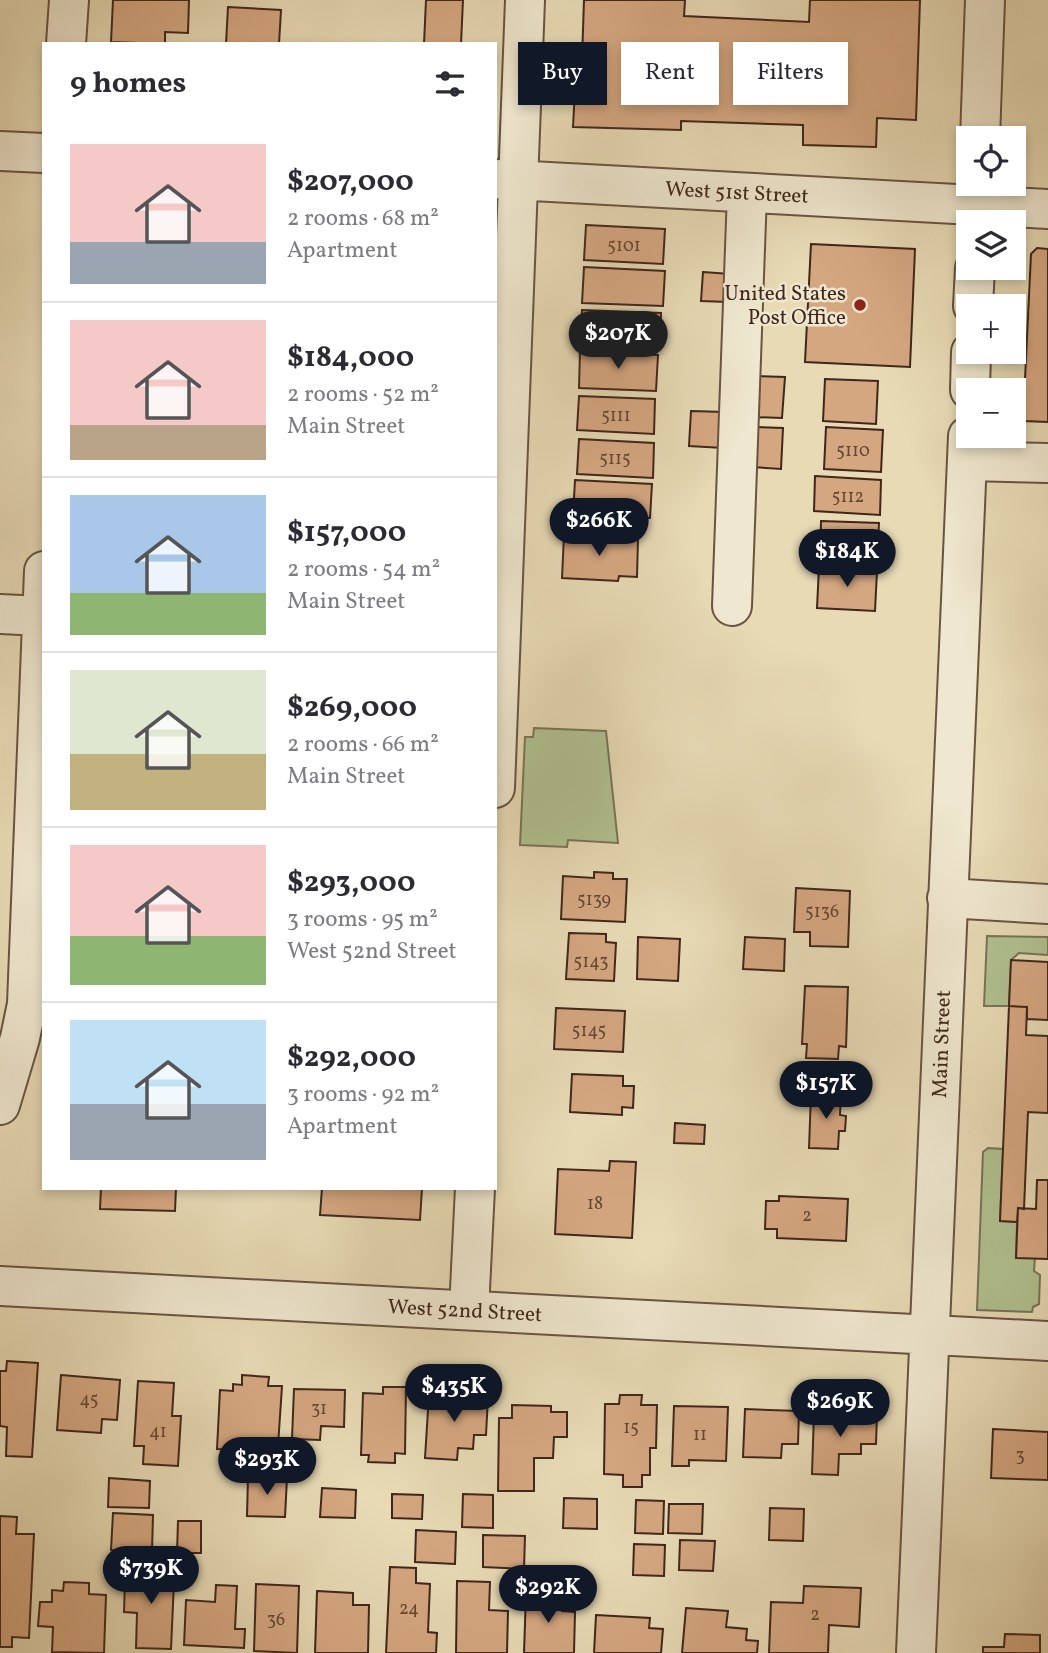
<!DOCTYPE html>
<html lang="en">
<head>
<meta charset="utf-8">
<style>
  body { margin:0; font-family:Vollkorn,serif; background:#f2f2f3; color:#2b2b33; height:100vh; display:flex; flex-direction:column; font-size:26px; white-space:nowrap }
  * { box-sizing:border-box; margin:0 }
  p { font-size:23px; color:#7c7c81 }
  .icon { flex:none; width:38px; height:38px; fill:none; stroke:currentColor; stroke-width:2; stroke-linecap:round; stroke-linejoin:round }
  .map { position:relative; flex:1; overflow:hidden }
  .panel { position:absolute; left:42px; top:42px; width:455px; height:1148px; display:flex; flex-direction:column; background:#fff; border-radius:0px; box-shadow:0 4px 10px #0003 }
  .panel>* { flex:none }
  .hud { position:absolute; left:518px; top:42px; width:424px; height:63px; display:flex; gap:14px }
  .tools { position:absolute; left:956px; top:126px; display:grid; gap:14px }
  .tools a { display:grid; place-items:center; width:70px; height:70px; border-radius:0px; background:#fff; box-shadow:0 4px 10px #0003; font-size:35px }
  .price { position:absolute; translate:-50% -60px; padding:0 16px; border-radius:24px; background:#111827; color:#fff; font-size:23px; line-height:46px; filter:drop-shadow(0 2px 4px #0008) }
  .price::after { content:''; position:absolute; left:50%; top:42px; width:21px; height:16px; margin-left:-10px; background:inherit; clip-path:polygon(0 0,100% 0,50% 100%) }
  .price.current { background:#222; color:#fff }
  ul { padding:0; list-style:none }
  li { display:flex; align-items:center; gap:21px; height:175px; padding:0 28px }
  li+li { border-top:2px solid #e1e1e2 }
  li span { display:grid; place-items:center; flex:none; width:196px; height:140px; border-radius:0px; color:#555 }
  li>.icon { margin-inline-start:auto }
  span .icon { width:84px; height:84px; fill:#fffc; stroke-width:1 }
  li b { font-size:30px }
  h2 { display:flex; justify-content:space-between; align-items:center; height:84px; padding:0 28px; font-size:30px }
  .chip { padding:0 24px; border-radius:0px; background:#fff; box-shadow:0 4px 10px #0003; font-size:24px; line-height:63px }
  .chip.current { background:#111827; color:#fff }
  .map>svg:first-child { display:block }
  .green { fill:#b1c191; stroke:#787456; stroke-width:2 }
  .building { fill:#d5a781; stroke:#3f271b; stroke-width:2 }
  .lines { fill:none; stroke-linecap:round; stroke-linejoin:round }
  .minor-casing { stroke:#695442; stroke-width:42 }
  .minor { stroke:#efe7cf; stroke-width:38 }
  .poi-dot { fill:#8f2418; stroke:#efe7cf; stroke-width:2.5 }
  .labels { text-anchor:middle; stroke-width:5; stroke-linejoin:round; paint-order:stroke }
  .number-label { font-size:18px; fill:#644734 }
  .street-label { font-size:21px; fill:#3f271b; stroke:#efe7cf }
  .poi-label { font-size:21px; fill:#3f271b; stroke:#efe7cf; text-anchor:end }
</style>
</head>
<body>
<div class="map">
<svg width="1048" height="1653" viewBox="0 0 1048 1653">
  <rect width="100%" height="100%" fill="#e7dab5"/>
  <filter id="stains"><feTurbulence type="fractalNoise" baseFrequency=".00286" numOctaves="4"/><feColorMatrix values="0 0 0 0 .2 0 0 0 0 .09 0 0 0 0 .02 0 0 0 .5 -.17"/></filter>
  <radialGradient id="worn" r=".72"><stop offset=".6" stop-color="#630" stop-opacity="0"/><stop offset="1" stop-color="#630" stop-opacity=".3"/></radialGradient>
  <path class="green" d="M534,728L606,731L618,843L568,840L567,847L520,845L525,737H533Z
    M987,936L1048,937V955L1019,953L1011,960L1009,1006H984Z
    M988,1148L1003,1149L1000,1221L1017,1222L1016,1258H1035L1034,1271L1040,1275L1039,1304L1033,1307L1032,1312L977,1310L983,1152Z"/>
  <path class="building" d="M113,0H189L188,33L165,32V44L111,42Z
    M426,0H463L461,44H424Z
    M584,0H685L684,16L809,22L810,0H920L916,120L877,118L876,147L803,145V125L681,121V130L573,127L575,89L581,90Z
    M228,7L281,10L279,44H226Z
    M586,225L665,229L663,264L584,260Z
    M811,244L915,249L910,367L805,362Z
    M1037,248L1048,249V422L1023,421L1031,254Z
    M584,267L665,271L663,306L582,303Z
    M703,272L730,274L728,302L701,301Z
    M582,310L661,313L660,348L580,344Z
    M580,351L658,355L656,391L579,388Z
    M753,376L785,377L782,418L751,417Z
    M825,379L878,381L876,424L823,421Z
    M579,396L655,399L654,434L577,430Z
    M691,411L724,412L723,448L689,446Z
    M753,427L783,428L781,469L751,467Z
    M826,427L883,430L881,472L824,469Z
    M579,439L654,443L653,478L577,474Z
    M815,476L881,480L880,515L814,511Z
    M575,480L652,484L650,518L573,515Z
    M821,521L879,523L877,560L820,558Z
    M564,535L638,539L637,577L619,576L618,581L562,578Z
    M819,567L877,571L875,611L817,608Z
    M594,872L613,873V879H627L625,922L561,919L563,876L594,878Z
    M796,888L850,891L848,947L810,946V932H794Z
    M569,933L606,934V942L616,943L614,981L566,979Z
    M638,937L680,939L678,981L637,979Z
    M745,937L785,939L784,971L743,969Z
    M1011,960L1048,962V1020L1027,1019V1007L1009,1006Z
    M805,986L848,987L846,1047L839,1046L838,1059L806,1058L807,1044H802Z
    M1009,1006L1027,1007L1026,1035L1048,1036V1113L1028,1112L1024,1209L1018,1208L1017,1222L1000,1221Z
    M556,1008L625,1011L623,1052L554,1049Z
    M572,1074L623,1076V1086H634L633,1108L622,1107V1115L570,1112Z
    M811,1094L841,1095L840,1115L846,1116L845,1131H839L838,1149L809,1148Z
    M675,1123L705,1125L704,1144L674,1143Z
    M610,1161L636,1162L632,1238L555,1234L558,1169L609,1171Z
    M1037,1180H1048V1259L1016,1258L1018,1208L1036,1209Z
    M101,1188H176L175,1211L100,1209Z
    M322,1188H422L420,1220L320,1215Z
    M779,1196L848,1199L846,1241L777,1238V1229H765L766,1201H779Z
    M7,1361L38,1363L32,1457L6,1456L7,1427L0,1426V1371H6Z
    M61,1375L120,1380L117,1420L102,1419L101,1433L57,1430Z
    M242,1375L269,1377L268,1386H282L278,1446L255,1444V1451L217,1449L220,1390L233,1391V1384L242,1385Z
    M138,1381L174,1383L172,1416H181L178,1466L143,1464L144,1446H134Z
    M383,1387H406L405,1454L395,1453V1463L368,1462L369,1455H361L363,1393L383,1394Z
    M294,1389L345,1390L344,1427L321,1426L320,1440L292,1439Z
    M429,1394L488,1397L486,1435H474L473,1449L458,1448L457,1460L425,1458Z
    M620,1395H642L641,1405H657L656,1448H650V1475H642V1487H623V1475L604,1474L605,1404H619Z
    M512,1405L551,1406V1412H567V1437H554L553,1458H534V1491H498L499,1418H512Z
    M674,1406L728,1407L726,1461L689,1460V1466H672Z
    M745,1409L799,1411L798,1444H782L781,1458L743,1457Z
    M814,1413L877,1414L876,1444H861V1454H839L838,1475L812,1474Z
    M993,1429L1048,1432V1480L991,1478Z
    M248,1477L287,1478L285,1517L247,1516Z
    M109,1478L150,1481L149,1508L108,1507Z
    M322,1488L356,1490L355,1518L320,1517Z
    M392,1494L423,1495L422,1519L392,1518Z
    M463,1494L493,1495V1528L462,1527Z
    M564,1498L597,1499V1529L563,1528Z
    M636,1500L664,1501L663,1534L635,1533Z
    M669,1504H703L702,1534L668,1533Z
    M770,1508L804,1509L803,1541L769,1540Z
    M113,1513L153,1515L152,1552L111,1550Z
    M0,1516L17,1517L16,1534H34L29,1638L12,1637V1647H0Z
    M178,1521H201V1553H177Z
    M416,1530L456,1532L455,1564L415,1562Z
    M483,1535L525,1536L524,1569L483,1567Z
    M680,1540L715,1541L713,1571L679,1570Z
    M634,1544L665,1545L664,1576L633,1575Z
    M134,1564L162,1565V1582H174L171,1649L136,1648L137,1613L124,1612L125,1581L133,1582Z
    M390,1567L416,1568V1583L430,1584L428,1632L437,1633L436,1653H386Z
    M457,1581L490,1582L489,1610L508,1611L507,1653H456Z
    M64,1582L89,1583V1594L106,1595L104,1653L52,1652L53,1627L38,1626L40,1602H52V1590L63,1591Z
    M256,1584L299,1586L297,1653L254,1651Z
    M216,1585L237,1586L235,1629H245L244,1648L184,1645L186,1600L215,1602Z
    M804,1586L861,1588L859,1627L829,1625L828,1653H769L771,1602L803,1603Z
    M317,1591L353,1593V1605H369L368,1653H315Z
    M526,1593L563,1594L562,1611L575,1612L574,1653H524Z
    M686,1608L728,1611L726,1627L747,1629L746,1640L758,1641L757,1653H682Z
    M596,1615L650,1618L649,1628L663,1629L661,1653H594Z
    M1005,1634L1040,1635V1653H983V1647H1004Z"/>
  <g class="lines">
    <defs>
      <path id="minor" d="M66,44L69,0
        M980,138L985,0
        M0,151L44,153
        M495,179L1048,209
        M973,306L975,268
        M970,390L971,352
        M967,461L1048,463
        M732,606L747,193
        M0,614L42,616
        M495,788L525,0
        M947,898L1048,904
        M0,1105L20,1038L27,1004L44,571
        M0,1286L1048,1341
        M469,1310L475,1188
        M916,1653L968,436"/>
    </defs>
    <use href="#minor" class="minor-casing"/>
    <use href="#minor" class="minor"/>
  </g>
  <circle class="poi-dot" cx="860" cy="305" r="7"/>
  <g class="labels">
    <g class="number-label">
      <text x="624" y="251">5101</text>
      <text x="616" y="421">5111</text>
      <text x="853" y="456">5110</text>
      <text x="615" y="464">5115</text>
      <text x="848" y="502">5112</text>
      <text x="594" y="905">5139</text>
      <text x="822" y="917">5136</text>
      <text x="591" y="967">5143</text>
      <text x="589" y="1036">5145</text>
      <text x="595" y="1209">18</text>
      <text x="807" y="1221">2</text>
      <text x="89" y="1405">45</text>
      <text x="319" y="1414">31</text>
      <text x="631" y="1433">15</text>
      <text x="158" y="1437">41</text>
      <text x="700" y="1440">11</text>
      <text x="1020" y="1461">3</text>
      <text x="409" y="1614">24</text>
      <text x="815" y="1620">2</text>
      <text x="276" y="1625">36</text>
    </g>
    <g class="street-label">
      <text transform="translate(737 192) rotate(3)" y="7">West 51st Street</text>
      <text transform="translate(941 1044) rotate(-88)" y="7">Main Street</text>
      <text transform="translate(465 1310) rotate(3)" y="7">West 52nd Street</text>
    </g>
    <g class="poi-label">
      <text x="846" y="300">United States<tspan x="846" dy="24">Post Office</tspan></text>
    </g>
  </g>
  <rect width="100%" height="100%" filter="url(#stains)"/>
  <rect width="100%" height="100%" fill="url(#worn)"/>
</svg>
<div class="tools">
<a><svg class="icon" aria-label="locate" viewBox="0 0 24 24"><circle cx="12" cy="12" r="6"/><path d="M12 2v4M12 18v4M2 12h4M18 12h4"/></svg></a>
<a><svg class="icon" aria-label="layers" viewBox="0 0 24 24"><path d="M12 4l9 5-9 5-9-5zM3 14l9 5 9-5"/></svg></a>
<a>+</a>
<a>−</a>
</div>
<b class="price current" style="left:618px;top:371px">$207K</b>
<b class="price" style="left:599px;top:558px">$266K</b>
<b class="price" style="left:847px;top:589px">$184K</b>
<b class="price" style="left:826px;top:1121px">$157K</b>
<b class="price" style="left:454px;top:1424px">$435K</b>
<b class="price" style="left:840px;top:1439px">$269K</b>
<b class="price" style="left:267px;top:1497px">$293K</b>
<b class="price" style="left:151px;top:1606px">$739K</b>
<b class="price" style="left:548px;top:1625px">$292K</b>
<div class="hud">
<a class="chip current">Buy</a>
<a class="chip">Rent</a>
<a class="chip">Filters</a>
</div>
<section class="panel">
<h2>9 homes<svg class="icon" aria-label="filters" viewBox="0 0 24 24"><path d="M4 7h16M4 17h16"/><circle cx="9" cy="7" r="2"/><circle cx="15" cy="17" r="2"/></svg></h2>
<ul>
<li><span style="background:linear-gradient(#f6c9c9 70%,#9aa5b1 0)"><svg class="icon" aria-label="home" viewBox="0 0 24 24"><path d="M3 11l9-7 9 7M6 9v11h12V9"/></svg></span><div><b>$207,000</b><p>2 rooms · 68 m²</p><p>Apartment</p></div></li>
<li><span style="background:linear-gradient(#f6c9c9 75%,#b9a48a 0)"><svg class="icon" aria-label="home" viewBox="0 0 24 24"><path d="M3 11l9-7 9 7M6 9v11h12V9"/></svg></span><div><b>$184,000</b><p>2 rooms · 52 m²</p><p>Main Street</p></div></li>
<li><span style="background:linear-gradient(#a9c7e8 70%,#8fb573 0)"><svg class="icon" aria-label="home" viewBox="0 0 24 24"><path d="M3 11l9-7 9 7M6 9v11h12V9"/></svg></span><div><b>$157,000</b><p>2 rooms · 54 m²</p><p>Main Street</p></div></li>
<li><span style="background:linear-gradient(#dfe7d0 60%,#c2b280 0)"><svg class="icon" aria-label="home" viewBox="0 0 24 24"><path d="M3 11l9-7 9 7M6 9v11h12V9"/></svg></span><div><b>$269,000</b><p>2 rooms · 66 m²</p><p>Main Street</p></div></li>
<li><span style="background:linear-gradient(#f6c9c9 65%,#8fb573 0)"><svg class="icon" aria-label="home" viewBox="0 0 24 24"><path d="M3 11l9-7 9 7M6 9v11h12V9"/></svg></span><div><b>$293,000</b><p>3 rooms · 95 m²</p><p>West 52nd Street</p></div></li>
<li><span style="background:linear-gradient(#bfe0f5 60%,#9aa5b1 0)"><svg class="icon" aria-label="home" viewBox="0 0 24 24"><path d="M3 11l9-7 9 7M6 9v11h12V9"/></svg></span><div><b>$292,000</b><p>3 rooms · 92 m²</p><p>Apartment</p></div></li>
</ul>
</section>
</div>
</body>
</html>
